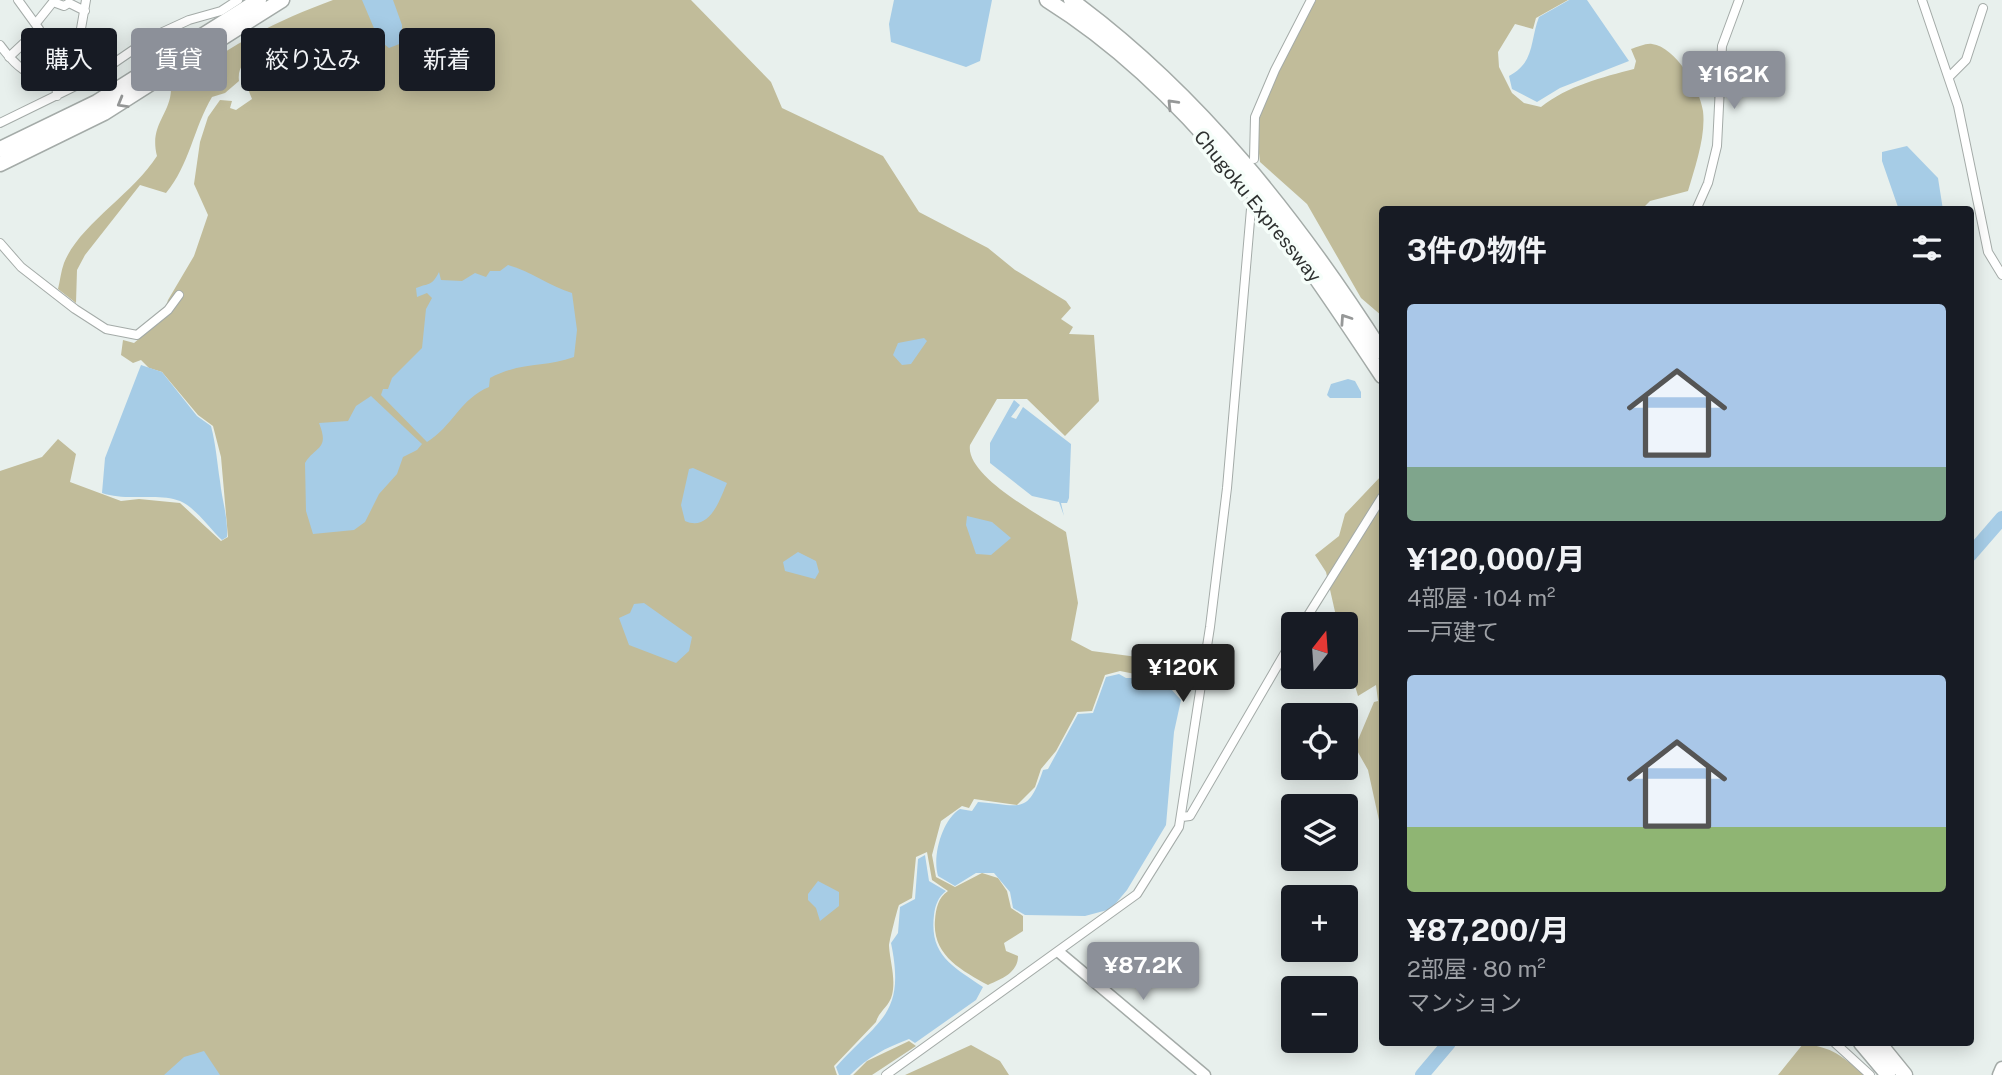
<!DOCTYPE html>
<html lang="ja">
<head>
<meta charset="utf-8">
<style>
  body { margin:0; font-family:"Public Sans","Noto Sans JP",sans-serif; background:#20242c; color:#f1f3f6; height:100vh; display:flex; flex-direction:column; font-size:26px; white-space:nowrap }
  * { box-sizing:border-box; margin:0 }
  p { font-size:23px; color:#9ea1a6 }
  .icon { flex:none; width:38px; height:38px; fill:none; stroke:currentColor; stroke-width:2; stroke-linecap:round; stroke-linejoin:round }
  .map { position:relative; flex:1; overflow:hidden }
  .sheet { position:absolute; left:1379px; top:206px; width:595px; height:840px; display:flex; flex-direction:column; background:#171b24; border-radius:7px; box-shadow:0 4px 18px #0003 }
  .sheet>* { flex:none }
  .banner { position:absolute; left:21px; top:28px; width:665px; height:63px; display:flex; gap:14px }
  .needle { width:46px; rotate:17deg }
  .tools { position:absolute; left:1281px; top:612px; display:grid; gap:14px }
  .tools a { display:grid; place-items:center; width:77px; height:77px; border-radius:7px; background:#171b24; box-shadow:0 4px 18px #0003; font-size:35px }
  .price { position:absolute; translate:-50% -60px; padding:0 16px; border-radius:7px; background:#8c9099; color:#fff; font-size:23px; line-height:46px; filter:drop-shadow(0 2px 4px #0008) }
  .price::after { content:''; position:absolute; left:50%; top:42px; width:21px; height:16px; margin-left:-10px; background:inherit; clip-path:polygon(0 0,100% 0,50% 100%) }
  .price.current { background:#222; color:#fff }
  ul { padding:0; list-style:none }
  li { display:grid; align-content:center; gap:14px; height:371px; padding:0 28px }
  li span { display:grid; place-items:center; height:217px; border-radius:7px; color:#555 }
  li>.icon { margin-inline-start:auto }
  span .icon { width:126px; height:126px; fill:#fffc; stroke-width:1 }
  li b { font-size:30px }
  h2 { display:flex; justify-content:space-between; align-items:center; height:84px; padding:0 28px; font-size:30px }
  .tag { padding:0 24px; border-radius:7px; background:#171b24; box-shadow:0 4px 18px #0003; font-size:24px; line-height:63px }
  .tag.current { background:#8c9099; color:#fff }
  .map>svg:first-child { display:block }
  .green { fill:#c1bc9a }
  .water { fill:#a6cce6 }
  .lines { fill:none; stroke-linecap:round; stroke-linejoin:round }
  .river { stroke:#a6cce6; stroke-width:14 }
  .street-casing { stroke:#a4aba8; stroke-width:10 }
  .secondary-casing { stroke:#a4aba8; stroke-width:13 }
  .primary-casing { stroke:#a4aba8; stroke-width:15 }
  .highway-casing { stroke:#a4aba8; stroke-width:17 }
  .street { stroke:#fff; stroke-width:8 }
  .secondary { stroke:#fff; stroke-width:10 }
  .primary { stroke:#fff; stroke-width:12 }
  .highway { stroke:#fff; stroke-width:14 }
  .oneway { stroke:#969898 }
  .labels { text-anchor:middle; stroke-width:7; stroke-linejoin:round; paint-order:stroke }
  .street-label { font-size:19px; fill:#2e3130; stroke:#f6fefa }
</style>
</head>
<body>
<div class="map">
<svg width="2002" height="1075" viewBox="0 0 2002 1075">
  <rect width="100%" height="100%" fill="#e8f0ed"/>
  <path class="green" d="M333,0H691L771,82L782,108L883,156L919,212L988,248L1015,270L1066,301L1071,308L1061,319L1073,327L1069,334L1094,335L1099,401L1065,436L1027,399H997L970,445C965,476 1043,517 1066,532L1078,603L1071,640L1092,651L1145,658L1153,665V670L1145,676L1120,671L1105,675L1092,711L1077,712L1056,751L1041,769L1035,787L1017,805L974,799L969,808L962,806L941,821L932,855L936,877L955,887L982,873L998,878L1007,891L1011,908L1023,916V931L1004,943L1006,951L1018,956C1018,973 1001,979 988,985C961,970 932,955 935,920C936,908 938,898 948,891L932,880L927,852L916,857L912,898L899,905C897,910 889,942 889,946C890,962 896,978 892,995C889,1007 879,1011 876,1022L834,1066L837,1075H0V471L42,457L58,439L76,454L70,482L121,501L139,499L180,503L221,541L228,537L221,457L213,426L198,415L162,372L149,368L141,360L133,363L121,355L123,340L134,343L162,319L168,300L194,256L208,215L194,184L200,142L208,117L220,100L232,101L230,108L236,110L252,99L248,89L255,81L262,59C247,55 237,66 239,81L225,93L212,97C194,127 189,166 166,193L140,185L85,255L77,270L76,303L58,289C60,281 61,271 64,263C79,225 133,194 157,156C149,125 170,115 171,90C190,82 202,66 220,55C256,32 292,15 333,0Z
    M1316,0H1568L1536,18L1533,29L1515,24L1498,52L1499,67L1512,93L1524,103L1541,107C1567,86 1603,77 1634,69L1636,61L1631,49C1638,47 1646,43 1652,44C1676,47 1700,89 1703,111C1706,136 1695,167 1688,191L1650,201L1641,210H1382V316L1361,298L1307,204L1260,162L1256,126L1279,69Z
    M1382,475V834L1368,770L1355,747L1374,702L1378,701L1376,685L1358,696L1346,655V625H1338L1326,572L1315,555L1339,536L1345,514Z
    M909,1041L916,1046L872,1075H853L867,1061Z
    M1803,1044C1833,1047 1842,1056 1864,1075H1778Z
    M971,1045L1000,1061L1009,1075H905Z"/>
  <path class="water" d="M362,0H393L402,25V43L389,48L379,40Z
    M894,0H992L980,61L966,67L891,42L889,24Z
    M1569,0H1587L1629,61L1560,88L1537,102L1512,89L1509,76C1535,63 1530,40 1539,17Z
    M1907,146L1938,178L1943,210H1899L1882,161V152Z
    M508,265C531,271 549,286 572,293L577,330L574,357C544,368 522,361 490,378L489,387C461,398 452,427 427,442L381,395L383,389H388L392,378L422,348L426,309L432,298L427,293L417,297L416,288C429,283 432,286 439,272L441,280L462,281L475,273L486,277L490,271H500Z
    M924,338L927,341L911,364L902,365L893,355L898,343Z
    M141,365L162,372L197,416L211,426C216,445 217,462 220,481C222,500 228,517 227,537L222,540C209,528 196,508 180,501C158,492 128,502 102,493L105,458Z
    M1348,379L1355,381L1361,392V398H1330L1327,395L1331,384Z
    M371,396L422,444L417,450L403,457L397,474L379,494L365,522L354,530L313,534L306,511L305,463C315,446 330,450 319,423L348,421L356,406Z
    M1014,400L1020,405L1011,417L1016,419L1023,407L1071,444L1069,498L1067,503H1061L1064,516L1059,502L1032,496L990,463V443Z
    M693,468L727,483C720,499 710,532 685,521L681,505L689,469Z
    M967,516L992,522L1011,538L991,555L976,554L966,525Z
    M798,552L816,561L819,572L815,579L785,571L783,562Z
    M644,603L692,637L689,651L676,663L629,645L619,618L630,613L634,604Z
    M1119,674L1126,678H1161L1181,700L1174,732L1166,825L1127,890L1111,909L1085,916L1025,915L1013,908L1010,892L994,873H976L955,886L938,876C932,856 942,820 960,809L972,811L978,802C1020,805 1028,816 1043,770L1048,769L1078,714L1093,713L1106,677Z
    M925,855L929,881L946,891C938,897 935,906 934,915C929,956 954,967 983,987L976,1000L915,1043L909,1039C885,1048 868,1057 850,1075H839L836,1067C879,1019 906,1015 891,943L898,933L900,907L915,899L918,859Z
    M818,881L839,892V906L820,921L816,908L808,900V894Z
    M204,1051L220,1075H164L184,1057Z"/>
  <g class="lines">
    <path class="river" d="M1970,555L2002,518
      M1422,1075L1449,1043"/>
    <defs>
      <path id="street" d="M1922,0L1958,106L1988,252L2002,275
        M37,22L53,2L64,6L69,3L85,11
        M0,45C16,67 29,78 56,80L57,96
        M9,57L39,29L18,0
        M1950,76L1966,60L1983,8
        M56,80L75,63L86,0
        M0,123L92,78L152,37L189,20L221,11L238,0
        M1254,159L1255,117L1275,70L1311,0
        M1696,210L1708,183L1717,146L1722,46L1739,0
        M0,243L21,267L75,309L106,329L137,335L168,310L179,295
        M1302,625L1382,497
        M1182,817L1190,816L1293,639
        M1835,1043L1870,1075
        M886,1075L1137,894L1179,827L1210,627L1227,488L1251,209"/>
      <path id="secondary" d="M1060,953L1205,1075"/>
      <path id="primary" d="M1999,1075L2002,1068"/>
      <path id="highway" d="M1047,0C1191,90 1291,238 1382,376
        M1071,0C1199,94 1297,219 1382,352
        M0,149L97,102L259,0
        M0,164L104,113L282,0
        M1861,1043L1888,1075
        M1879,1043L1905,1075"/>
    </defs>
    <use href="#street" class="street-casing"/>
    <use href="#secondary" class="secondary-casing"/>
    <use href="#primary" class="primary-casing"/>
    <use href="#highway" class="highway-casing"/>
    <use href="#street" class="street"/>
    <use href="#secondary" class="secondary"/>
    <use href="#primary" class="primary"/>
    <use href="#highway" class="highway"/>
  </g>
  <defs><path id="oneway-chevron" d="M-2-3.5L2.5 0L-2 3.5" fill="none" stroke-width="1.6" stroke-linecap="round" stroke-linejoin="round" transform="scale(1.75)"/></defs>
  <g class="oneway">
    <use href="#oneway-chevron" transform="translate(122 103) rotate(150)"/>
    <use href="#oneway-chevron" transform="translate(1172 104) rotate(-134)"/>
    <use href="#oneway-chevron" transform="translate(1345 319) rotate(-124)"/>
  </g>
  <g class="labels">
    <g class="street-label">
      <text transform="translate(1258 206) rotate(51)" y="7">Chugoku Expressway</text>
    </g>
  </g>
</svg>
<div class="tools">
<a><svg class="needle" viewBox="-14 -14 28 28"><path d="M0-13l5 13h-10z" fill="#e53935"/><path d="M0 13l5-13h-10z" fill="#9ea1a6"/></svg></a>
<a><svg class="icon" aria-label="locate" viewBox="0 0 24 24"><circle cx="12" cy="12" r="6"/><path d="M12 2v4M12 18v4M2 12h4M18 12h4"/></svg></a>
<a><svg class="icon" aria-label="layers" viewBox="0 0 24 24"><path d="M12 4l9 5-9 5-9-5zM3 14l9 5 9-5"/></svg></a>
<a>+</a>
<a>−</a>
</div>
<b class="price" style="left:1734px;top:111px">¥162K</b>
<b class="price current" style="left:1183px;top:704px">¥120K</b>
<b class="price" style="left:1143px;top:1002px">¥87.2K</b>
<div class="banner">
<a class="tag">購入</a>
<a class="tag current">賃貸</a>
<a class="tag">絞り込み</a>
<a class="tag">新着</a>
</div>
<section class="sheet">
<h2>3件の物件<svg class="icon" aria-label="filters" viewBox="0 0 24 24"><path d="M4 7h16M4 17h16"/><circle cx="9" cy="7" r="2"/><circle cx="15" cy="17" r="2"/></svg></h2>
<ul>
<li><span style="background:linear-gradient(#a9c7e8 75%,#7fa58c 0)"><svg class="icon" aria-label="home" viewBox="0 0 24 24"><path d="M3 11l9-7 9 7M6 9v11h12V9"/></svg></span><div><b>¥120,000/月</b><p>4部屋 · 104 m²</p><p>一戸建て</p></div></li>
<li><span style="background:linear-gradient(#a9c7e8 70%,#8fb573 0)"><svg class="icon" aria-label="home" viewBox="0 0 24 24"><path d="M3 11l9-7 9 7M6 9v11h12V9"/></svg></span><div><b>¥87,200/月</b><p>2部屋 · 80 m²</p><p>マンション</p></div></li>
</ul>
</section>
</div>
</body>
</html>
